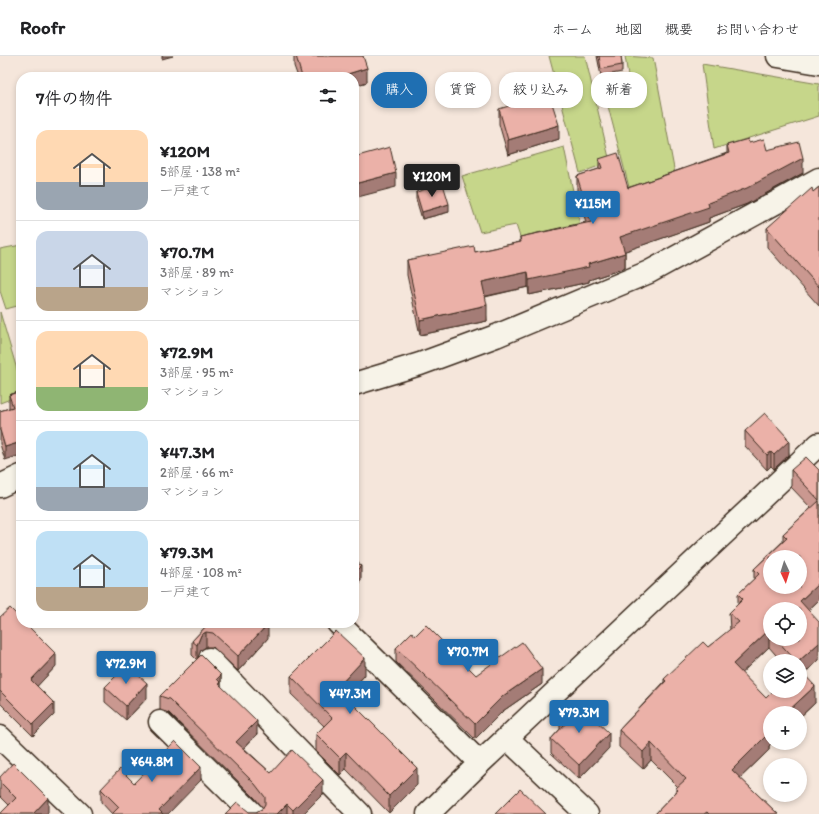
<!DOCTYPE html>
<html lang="ja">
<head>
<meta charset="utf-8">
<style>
  body { margin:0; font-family:Itim,"Klee One",sans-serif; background:#f2f2f2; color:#202124; height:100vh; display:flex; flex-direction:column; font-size:15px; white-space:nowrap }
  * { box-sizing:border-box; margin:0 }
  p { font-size:13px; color:#757577 }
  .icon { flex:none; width:22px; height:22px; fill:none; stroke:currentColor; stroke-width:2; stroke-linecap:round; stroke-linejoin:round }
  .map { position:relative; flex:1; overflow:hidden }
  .panel { position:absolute; left:16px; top:16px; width:343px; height:556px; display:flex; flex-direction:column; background:#fff; border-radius:16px; box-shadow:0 2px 6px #0003 }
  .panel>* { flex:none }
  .guide { position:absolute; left:371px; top:16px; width:380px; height:36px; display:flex; gap:8px }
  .needle { width:26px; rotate:176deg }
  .controls { position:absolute; left:763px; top:494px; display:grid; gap:8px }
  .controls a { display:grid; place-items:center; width:44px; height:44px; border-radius:50%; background:#fff; box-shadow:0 2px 6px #0003; font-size:20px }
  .price { position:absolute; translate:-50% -34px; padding:0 9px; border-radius:4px; background:#1f6fb2; color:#fff; font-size:13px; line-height:26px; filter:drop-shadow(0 1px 2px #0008) }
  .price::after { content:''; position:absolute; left:50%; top:24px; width:12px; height:9px; margin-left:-6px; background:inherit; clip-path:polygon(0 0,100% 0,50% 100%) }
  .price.current { background:#222; color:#fff }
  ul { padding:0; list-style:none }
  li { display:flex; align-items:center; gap:12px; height:100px; padding:0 20px }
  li+li { border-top:1px solid #e0e0e0 }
  li span { display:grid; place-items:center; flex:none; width:112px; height:80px; border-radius:12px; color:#555 }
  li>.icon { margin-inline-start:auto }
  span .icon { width:48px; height:48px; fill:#fffc; stroke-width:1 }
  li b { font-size:17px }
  h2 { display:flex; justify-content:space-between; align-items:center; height:48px; padding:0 20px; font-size:17px }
  .tag { padding:0 14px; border-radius:16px; background:#fff; box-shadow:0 2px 6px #0003; font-size:14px; line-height:36px }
  .tag.current { background:#1f6fb2; color:#fff }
  header { display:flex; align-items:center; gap:24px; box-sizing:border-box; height:56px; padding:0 20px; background:#fff; border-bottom:1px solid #e0e0e0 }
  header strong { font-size:19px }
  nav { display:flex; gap:22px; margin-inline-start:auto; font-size:14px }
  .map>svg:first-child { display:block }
  .green { fill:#c6d68a; stroke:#808054 }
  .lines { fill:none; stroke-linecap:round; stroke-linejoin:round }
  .street-casing { stroke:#3b2a1e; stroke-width:25 }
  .secondary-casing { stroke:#3b2a1e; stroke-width:25 }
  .street { stroke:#f7f3e8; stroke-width:22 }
  .secondary { stroke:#f7f3e8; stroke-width:22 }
  .wall { fill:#ca9890; stroke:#3b2a1e; fill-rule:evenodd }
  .shaded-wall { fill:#a47c76; stroke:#3b2a1e }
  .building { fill:#ebb1a8; stroke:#3b2a1e; fill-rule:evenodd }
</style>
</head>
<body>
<header>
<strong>Roofr</strong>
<nav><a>ホーム</a><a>地図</a><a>概要</a><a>お問い合わせ</a></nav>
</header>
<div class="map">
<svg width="819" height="758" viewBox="0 0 819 758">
  <rect width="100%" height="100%" fill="#f5e6db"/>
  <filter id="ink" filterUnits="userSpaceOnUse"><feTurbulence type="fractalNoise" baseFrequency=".025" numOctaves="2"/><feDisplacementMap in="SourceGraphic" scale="8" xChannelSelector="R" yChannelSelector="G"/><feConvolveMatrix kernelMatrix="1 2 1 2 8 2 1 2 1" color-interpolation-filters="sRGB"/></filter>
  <g filter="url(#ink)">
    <path class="green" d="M549,0H585L610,106L580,117Z
      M625,0L653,2L675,118L629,131L602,27L628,20Z
      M702,8L819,28V60L714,93Z
      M564,91L581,174L521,184L516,169L480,176L462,120Z
      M21,189V249L6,253L0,235V193Z
      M0,256L21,327V339L0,347Z"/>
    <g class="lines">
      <defs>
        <path id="street" d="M354,328L420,308L496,280L649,216L819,123
          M0,430L21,420
          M338,567L480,707
          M209,603L360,758
          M160,666L253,758
          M0,681L80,758
          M508,683L587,758
          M428,758L480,707L819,388"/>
        <path id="secondary" d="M778,0L819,7"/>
      </defs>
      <use href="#street" class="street-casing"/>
      <use href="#secondary" class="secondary-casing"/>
      <use href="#street" class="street"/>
      <use href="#secondary" class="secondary"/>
    </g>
    <path class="wall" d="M294,0H363L367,26L354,30V21H298L294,10Z
      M597,0H621L622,9V16L601,20Z
      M499,53L559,83L508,99L499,68Z
      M749,87L767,94L803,117L747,148L709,162V166L625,195V212L589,224V226L529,239L528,231L485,241L487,265L420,279L407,219V204L475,196L520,186V181L586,166L577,136V120L599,113V103L628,132L727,97V89Z
      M819,131V250L767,191V172L813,136Z
      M416,136L449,156L422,163L416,143Z
      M21,335L5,404L0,388V355L9,352V339Z
      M745,375L787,383L789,399L774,413L771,410L767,414L745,390Z
      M791,414H819V544L808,554L819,604L804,618L815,647L800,661V657L769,690V694L740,722L778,758H655L676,736V732L678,731L651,704L643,713L619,691V674L664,626V623L708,591L730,574L729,557L738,549V538L754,523V513L783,485V478L811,452L791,431ZM770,553L800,583H770ZM769,591L781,605H800V635L766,642L741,617Z
      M0,561L56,610L37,630L54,659L33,680L0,647Z
      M209,567L268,582L238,615L213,591H206L201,594L197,604L221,619V630L257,678L244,692L271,717L323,738L303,758H225L249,756H256L262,753L263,752L255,742L169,657L160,654V640L197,604L192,599V585Z
      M415,580L476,619L542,628L503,655L475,683L396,606V592Z
      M365,619L345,640L417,729L389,757L346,713L340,719L316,695V678L324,670L291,638V620Z
      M105,631L147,642L126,664L105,646Z
      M560,662L609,692L579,723L551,697V683L560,673Z
      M0,721L48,756L46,758H0L9,749L0,740Z
      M201,724L112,758L101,746V733L134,727Z"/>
    <path class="shaded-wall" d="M162,0H173L162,3Z
      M367,12V26L354,30V21H338Z
      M559,69V83L508,99V84Z
      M803,102V117L747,148L709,162V166L620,197V181L708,147Z
      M396,117V131L354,142V128Z
      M449,148V156L422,163V156Z
      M625,197V212L589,224V226L529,239V224L588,208Z
      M528,216V231L482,241V226Z
      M487,249V265L420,279V264Z
      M787,381V386L789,385V399L774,413V399Z
      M21,386V399L5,404V391Z
      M771,396V410L767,414V399Z
      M361,510V525L354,531V517Z
      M819,527V544L800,562V545Z
      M268,568V582L238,615V600Z
      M769,574V591L733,625V608Z
      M206,576V591L201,594L197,604V589L201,579Z
      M819,587V604L800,621V605H799Z
      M56,598V610L31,637V624Z
      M365,602V619L337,649V632Z
      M542,613V628L503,655L475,683V668L503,640Z
      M221,619V640L217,623Z
      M147,627V642L126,664V650Z
      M815,630V647L800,661V657H786Z
      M54,647V659L33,680V668Z
      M257,665V678L236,700V686Z
      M770,672V687H772L769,690V694L732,730V714Z
      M609,677V692L579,723V709Z
      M651,687V704L643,713V696Z
      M346,696V713L340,719V702Z
      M201,711V724L168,758H159V754Z
      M417,712V729L389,757V740Z
      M323,724V738L303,758H293V754Z
      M48,742V756L46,758H33Z
      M287,748V758H277Z"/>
    <path class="building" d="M296,0H363L367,12L338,21H302Z
      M599,0H621L622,9L601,13Z
      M549,38L559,69L508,84L499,53Z
      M748,83L749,87L764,83L767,94L799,86L803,102L747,132L708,147L709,151L620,181L625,197L588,208L589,211L529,224L528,216L482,226L487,249L420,264L407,204L474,190L475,196L521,186L520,181L591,166L577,120L602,112L599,103L618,97L628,132L729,97L727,89Z
      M390,91L396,117L354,128V101Z
      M443,128L449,148L422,156L416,136Z
      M819,131V231L767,172L812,132L813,136Z
      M21,335V386L5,391L0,374V355L13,351L9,339Z
      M765,357L787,381L786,382L789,385L774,399L771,396L767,399L745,375Z
      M806,401L819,414V444L791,414Z
      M819,445V527L800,545L819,566V587L799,605H796L776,583H800V553H770V576L769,574L733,608L766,642L773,635H800V614L815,630L786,657H770V672L767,675L769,677L732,714L778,758H709L707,756L704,758H655L678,734L676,732L686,723L651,687L643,696L619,674L666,625L664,623L703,586L708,591L739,566L729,557L743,543L738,538L759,518L754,513L787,482L783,478ZM770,501H800V531H770Z
      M354,502L361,510L354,517Z
      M10,552L21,563V567H25L56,598L31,624L54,647L33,668L0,635V561Z
      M209,567H267L268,568L238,600L213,577L206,576L201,579L197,589L192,585Z
      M426,569L476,619L522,586L542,613L503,640L475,668L396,592L412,576L415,580Z
      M336,575L365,602L337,632L417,712L389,740L346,696L340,702L316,678L332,662L291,620Z
      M201,599L221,619L217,623L221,627L219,628L257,665L236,686L271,717L292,694L323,724L293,754L287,748L277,758H225L237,746L249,756H256L262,753L265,748V741L255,728L169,643L160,640Z
      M127,609L147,627L126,650L105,631Z
      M576,646L609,677L579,709L551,683L566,667L560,662Z
      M175,685L201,711L159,754L163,758H112L119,751L101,733L120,713L134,727Z
      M13,707L48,742L33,758H0L16,742L0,726V721Z
      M520,733L546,758H495Z"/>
  </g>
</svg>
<div class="controls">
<a><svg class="needle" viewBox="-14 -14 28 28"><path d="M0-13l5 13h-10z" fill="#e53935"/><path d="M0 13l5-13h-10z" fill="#757577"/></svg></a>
<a><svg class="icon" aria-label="locate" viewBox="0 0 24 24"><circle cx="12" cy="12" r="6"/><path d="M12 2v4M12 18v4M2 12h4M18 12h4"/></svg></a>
<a><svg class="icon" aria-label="layers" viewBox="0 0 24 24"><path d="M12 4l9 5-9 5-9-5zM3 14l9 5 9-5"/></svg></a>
<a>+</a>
<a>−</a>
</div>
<b class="price current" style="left:432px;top:142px">¥120M</b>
<b class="price" style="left:593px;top:169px">¥115M</b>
<b class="price" style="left:468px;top:617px">¥70.7M</b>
<b class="price" style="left:126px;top:629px">¥72.9M</b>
<b class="price" style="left:350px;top:659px">¥47.3M</b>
<b class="price" style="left:579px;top:678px">¥79.3M</b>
<b class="price" style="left:152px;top:727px">¥64.8M</b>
<div class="guide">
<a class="tag current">購入</a>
<a class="tag">賃貸</a>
<a class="tag">絞り込み</a>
<a class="tag">新着</a>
</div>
<section class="panel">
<h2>7件の物件<svg class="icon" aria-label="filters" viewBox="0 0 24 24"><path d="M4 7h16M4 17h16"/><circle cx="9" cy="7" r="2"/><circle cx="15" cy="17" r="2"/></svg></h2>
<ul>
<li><span style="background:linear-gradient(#ffd9b3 65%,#9aa5b1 0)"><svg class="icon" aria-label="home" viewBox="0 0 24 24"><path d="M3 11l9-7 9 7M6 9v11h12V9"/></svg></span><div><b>¥120M</b><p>5部屋 · 138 m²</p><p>一戸建て</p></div></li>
<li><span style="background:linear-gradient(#c9d6e8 70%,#b9a48a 0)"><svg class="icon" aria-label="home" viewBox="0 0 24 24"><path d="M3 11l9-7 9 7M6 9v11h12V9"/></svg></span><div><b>¥70.7M</b><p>3部屋 · 89 m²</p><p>マンション</p></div></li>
<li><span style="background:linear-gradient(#ffd9b3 70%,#8fb573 0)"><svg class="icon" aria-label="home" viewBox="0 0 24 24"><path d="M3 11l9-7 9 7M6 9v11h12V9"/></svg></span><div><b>¥72.9M</b><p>3部屋 · 95 m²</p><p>マンション</p></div></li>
<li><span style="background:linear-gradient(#bfe0f5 70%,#9aa5b1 0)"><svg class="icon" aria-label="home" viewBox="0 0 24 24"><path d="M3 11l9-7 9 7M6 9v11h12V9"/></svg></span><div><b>¥47.3M</b><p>2部屋 · 66 m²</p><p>マンション</p></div></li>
<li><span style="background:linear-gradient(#bfe0f5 70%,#b9a48a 0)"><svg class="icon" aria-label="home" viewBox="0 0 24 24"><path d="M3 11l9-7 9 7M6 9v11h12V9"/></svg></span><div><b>¥79.3M</b><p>4部屋 · 108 m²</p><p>一戸建て</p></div></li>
</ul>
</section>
</div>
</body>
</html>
